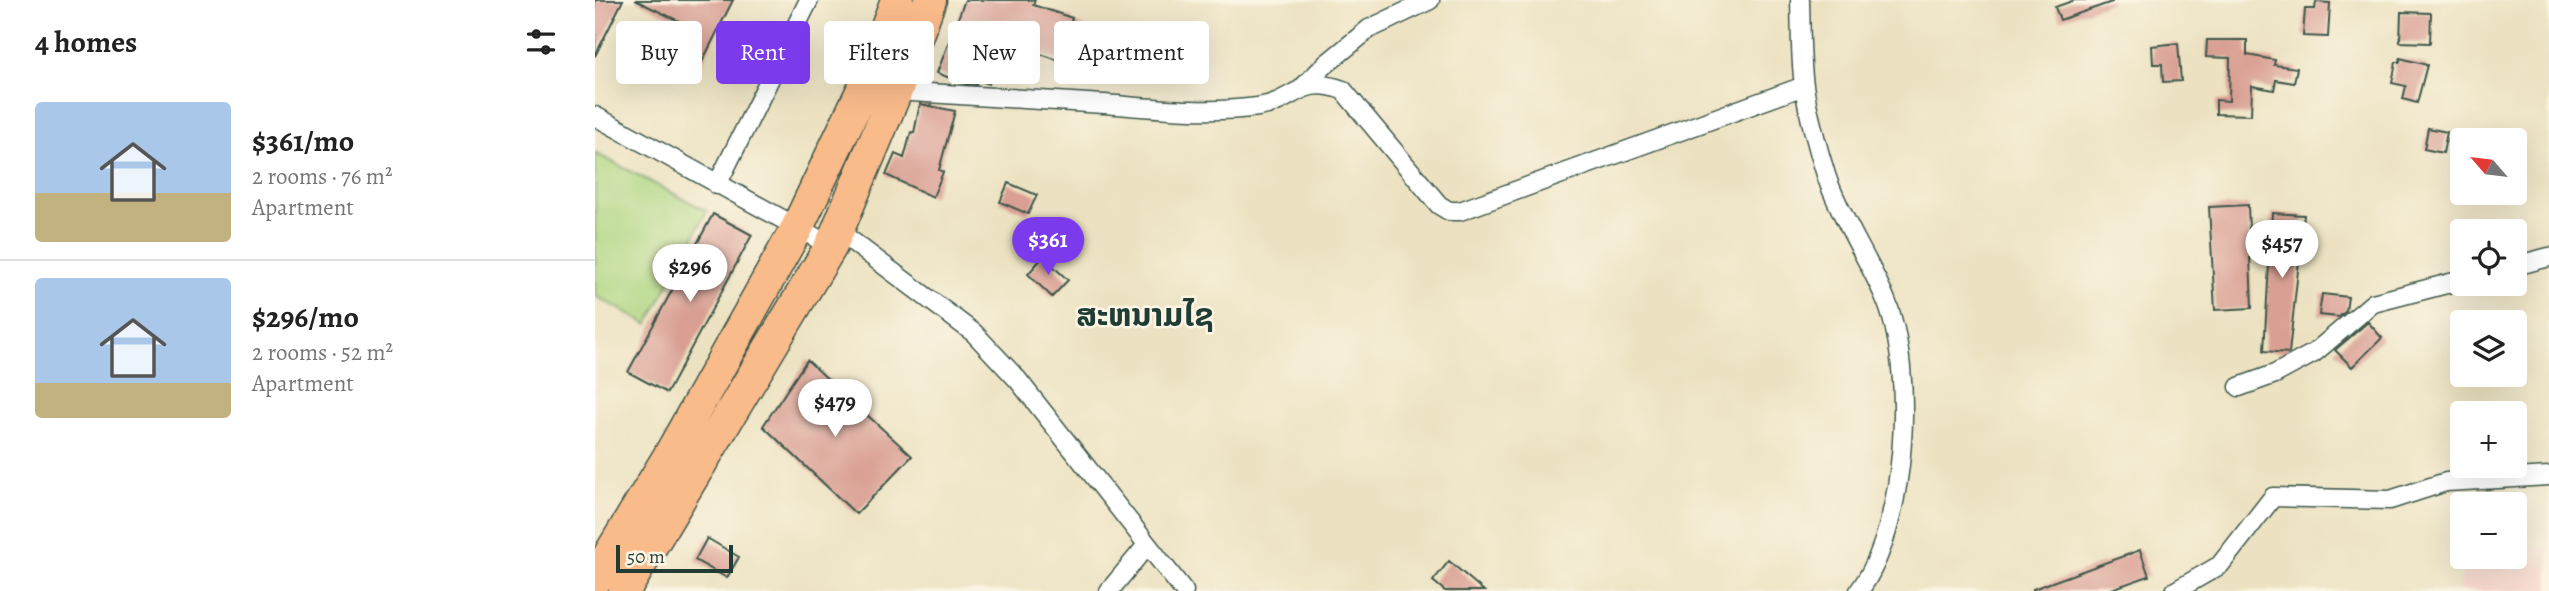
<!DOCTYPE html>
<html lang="en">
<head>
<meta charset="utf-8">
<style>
  body { margin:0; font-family:Alegreya,"Noto Sans Lao",serif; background:#f2f2f2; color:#222; height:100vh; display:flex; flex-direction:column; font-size:26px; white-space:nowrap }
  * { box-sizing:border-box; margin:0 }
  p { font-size:23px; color:#767676 }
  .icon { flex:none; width:38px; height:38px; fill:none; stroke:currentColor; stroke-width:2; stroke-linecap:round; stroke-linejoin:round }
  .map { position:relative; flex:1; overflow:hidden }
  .panel { display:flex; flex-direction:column; background:#fff; width:595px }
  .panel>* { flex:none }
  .top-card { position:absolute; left:21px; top:21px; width:665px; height:63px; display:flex; gap:14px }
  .needle { width:46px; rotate:298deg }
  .tools { position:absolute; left:1855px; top:128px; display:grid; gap:14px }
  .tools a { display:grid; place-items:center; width:77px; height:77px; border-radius:7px; background:#fff; box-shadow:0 7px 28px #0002; font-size:35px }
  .scale { position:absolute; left:21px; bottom:18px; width:117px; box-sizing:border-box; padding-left:7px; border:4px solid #1f3d34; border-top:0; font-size:19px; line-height:24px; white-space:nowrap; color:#1f3d34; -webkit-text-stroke:5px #fcf5e5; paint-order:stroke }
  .price { position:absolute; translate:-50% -60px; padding:0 16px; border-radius:24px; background:#fff; color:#222; font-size:23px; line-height:46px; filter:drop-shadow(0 2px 4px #0008) }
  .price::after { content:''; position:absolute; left:50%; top:42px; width:21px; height:16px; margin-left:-10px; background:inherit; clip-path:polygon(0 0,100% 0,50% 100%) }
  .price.selected { background:#7c3aed; color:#fff }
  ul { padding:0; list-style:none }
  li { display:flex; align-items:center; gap:21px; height:175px; padding:0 35px }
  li+li { border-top:2px solid #e0e0e0 }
  li span { display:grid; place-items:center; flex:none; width:196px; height:140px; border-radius:7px; color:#555 }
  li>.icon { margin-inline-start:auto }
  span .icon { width:84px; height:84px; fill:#fffc; stroke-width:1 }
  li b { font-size:30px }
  h2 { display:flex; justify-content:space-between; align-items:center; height:84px; padding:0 35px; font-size:30px }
  .chip { padding:0 24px; border-radius:7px; background:#fff; box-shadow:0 7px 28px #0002; font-size:24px; line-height:63px }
  .chip.selected { background:#7c3aed; color:#fff }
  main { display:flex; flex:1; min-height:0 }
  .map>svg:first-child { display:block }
  .built { fill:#f7d1c8 }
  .green { fill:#add681; stroke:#668a5a; stroke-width:2 }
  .building { fill:#d99f93 }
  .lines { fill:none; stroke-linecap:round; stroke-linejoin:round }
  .street-casing { stroke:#3e5649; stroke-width:21 }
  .highway-casing { stroke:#3e5649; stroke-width:35 }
  .street { stroke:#fff; stroke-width:18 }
  .highway { stroke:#fabb8b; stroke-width:32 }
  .labels { text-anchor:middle; stroke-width:5; stroke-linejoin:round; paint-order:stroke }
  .quarter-label { font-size:32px; font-weight:bold; fill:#1f3d34; stroke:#fcf5e5 }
</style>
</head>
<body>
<main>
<section class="panel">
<h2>4 homes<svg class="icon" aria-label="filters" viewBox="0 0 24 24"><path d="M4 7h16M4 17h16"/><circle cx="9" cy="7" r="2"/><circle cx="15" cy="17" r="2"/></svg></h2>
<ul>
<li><span style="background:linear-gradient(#a9c7e8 65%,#c2b280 0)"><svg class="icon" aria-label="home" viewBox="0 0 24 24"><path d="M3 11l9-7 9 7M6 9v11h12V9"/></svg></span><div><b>$361/mo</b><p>2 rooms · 76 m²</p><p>Apartment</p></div></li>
<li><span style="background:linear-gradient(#a9c7e8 75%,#c2b280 0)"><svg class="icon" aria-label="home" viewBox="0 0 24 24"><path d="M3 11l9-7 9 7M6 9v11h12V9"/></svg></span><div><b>$296/mo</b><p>2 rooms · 52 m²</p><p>Apartment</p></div></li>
</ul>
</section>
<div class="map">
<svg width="1954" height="591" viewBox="0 0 1954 591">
  <rect width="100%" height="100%" fill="#fcf5e5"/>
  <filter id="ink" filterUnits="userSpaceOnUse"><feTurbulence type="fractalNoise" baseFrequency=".0143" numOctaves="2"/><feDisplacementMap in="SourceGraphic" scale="14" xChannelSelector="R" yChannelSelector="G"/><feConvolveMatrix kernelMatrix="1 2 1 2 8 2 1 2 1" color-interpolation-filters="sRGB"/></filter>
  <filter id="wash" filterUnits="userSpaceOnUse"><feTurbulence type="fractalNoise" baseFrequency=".00686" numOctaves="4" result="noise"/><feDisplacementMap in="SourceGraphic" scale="28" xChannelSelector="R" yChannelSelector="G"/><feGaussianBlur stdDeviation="1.57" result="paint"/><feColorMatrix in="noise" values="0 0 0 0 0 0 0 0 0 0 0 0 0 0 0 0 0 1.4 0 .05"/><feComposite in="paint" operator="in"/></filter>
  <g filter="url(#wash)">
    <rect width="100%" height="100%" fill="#ece2c1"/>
    <path class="built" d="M1920,544L1954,550V591H1863L1872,557L1920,556Z"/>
    <path class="green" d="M0,153L112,211L53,324L0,296Z"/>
    <g id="blocks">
      <path class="building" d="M0,0H28L0,56Z
        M40,0H138L104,68L75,53L90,24Z
        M370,0H440L438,5L477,18L476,21L529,41L515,78L437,51L430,72L402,63L394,84L383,80L381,85L370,84L342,73Z
        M1480,0H1517V2L1465,20L1460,7Z
        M1721,2L1735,3L1733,37L1708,36L1710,9H1720Z
        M1806,12L1836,13L1835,43L1805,42Z
        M1612,40H1652V55L1680,60L1679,65L1702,68L1699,83L1681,80L1679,90L1657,86L1656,115L1621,114V100L1634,101L1635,58L1611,57Z
        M1583,43L1586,81L1568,82L1567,64H1558L1557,46Z
        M1805,58L1832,65L1822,103L1808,99L1811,86L1797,83L1801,62H1805Z
        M325,104L360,111L344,170L348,172L338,197L291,175L300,154L309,158L316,132L319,133Z
        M1833,128L1852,132L1848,153L1829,149Z
        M413,183L442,195L433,214L405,202Z
        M1653,205L1657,308L1620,310L1614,207Z
        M1677,213L1709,215L1694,353L1669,351Z
        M118,214L157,235L72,393L33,372Z
        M448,257L473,280L457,297L433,274Z
        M1727,294L1753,297L1751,311L1744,317L1724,315Z
        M1773,322L1787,338L1757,367L1740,350Z
        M212,360L317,456L261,514L168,426Z
        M112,538L144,557L132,578L100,560Z
        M1545,550L1554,576L1511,591H1438V589Z
        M854,561L889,591H850L838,581Z"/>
    </g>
  </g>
  <g filter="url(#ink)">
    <use href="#blocks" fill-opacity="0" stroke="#3e5649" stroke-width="2"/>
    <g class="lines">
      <defs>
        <path id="street" d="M1205,0C1206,28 1205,57 1209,85C1212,110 1224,153 1232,178C1246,218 1273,258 1290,298C1321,370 1312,527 1264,591
          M708,87L730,65L774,29L835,0
          M301,91C371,95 440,100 509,104C560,108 612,114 663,107C700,102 705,74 748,90L844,205L854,211H865L1209,86
          M0,116L236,246
          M122,185L214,0
          M242,230L379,333L423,380L589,591
          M1920,266L1954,257
          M1644,387L1680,374L1719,353L1778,303L1867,280
          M514,591L552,545
          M1580,591L1625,565L1678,497L1795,500L1851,482L1954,476"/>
        <path id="highway" d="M0,579L76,453L202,228L270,85L302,0
          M29,591L236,246L301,91L335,0"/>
      </defs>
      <use href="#street" class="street-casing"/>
      <use href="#highway" class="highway-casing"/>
      <use href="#street" class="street"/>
      <use href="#highway" class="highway"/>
    </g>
  </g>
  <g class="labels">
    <g class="quarter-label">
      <text x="550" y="326">ສະຫນາມໄຊ</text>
    </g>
  </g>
</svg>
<div class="tools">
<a><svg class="needle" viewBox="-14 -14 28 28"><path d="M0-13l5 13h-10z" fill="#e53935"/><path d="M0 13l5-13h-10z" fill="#767676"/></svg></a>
<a><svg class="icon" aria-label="locate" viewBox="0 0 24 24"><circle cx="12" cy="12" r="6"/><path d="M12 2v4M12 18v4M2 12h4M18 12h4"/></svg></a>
<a><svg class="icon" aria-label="layers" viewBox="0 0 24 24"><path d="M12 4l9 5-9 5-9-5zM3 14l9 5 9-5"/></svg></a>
<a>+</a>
<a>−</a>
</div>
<div class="scale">50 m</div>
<b class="price selected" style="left:453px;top:277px">$361</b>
<b class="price" style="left:1687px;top:280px">$457</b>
<b class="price" style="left:95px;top:304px">$296</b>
<b class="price" style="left:240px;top:439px">$479</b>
<div class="top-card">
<a class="chip">Buy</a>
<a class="chip selected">Rent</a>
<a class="chip">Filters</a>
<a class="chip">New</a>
<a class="chip">Apartment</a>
</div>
</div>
</main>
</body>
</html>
